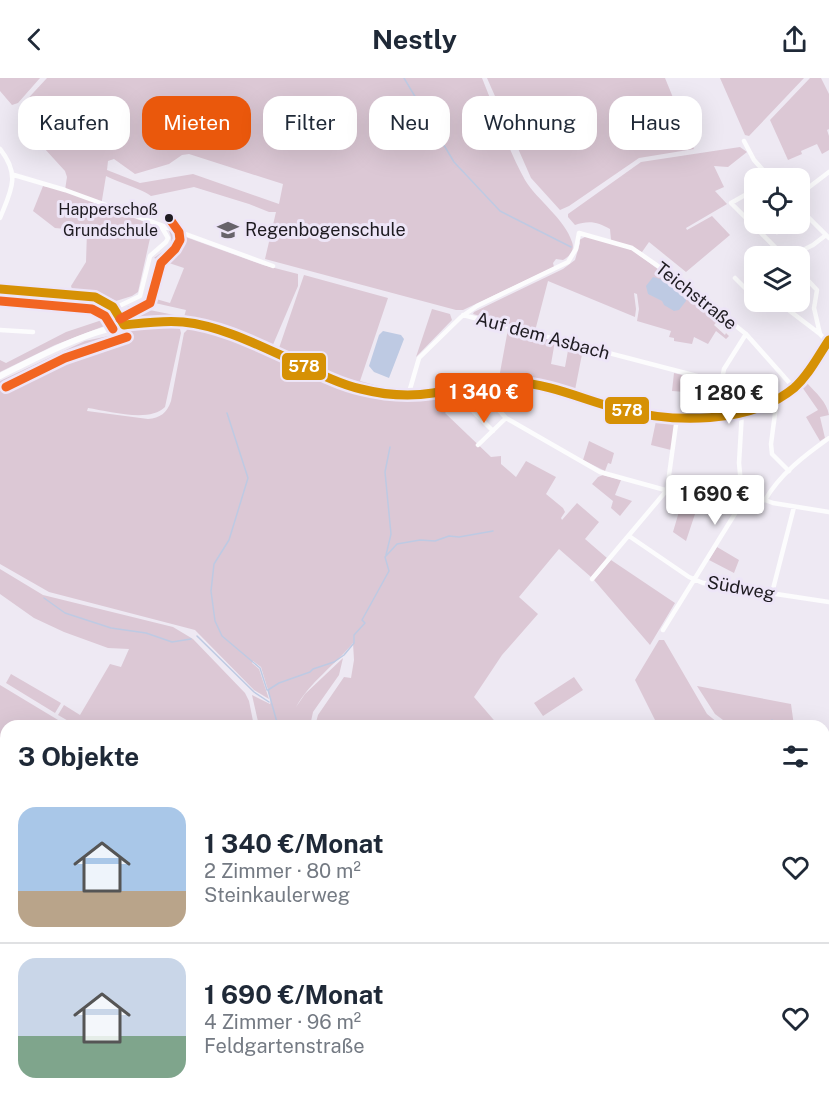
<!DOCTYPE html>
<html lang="de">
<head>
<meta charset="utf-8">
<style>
  body { margin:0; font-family:"Public Sans",sans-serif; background:#f6f6f7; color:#1f2937; height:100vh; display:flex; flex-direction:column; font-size:22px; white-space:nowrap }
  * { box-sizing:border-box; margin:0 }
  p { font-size:20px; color:#747a83 }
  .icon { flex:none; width:33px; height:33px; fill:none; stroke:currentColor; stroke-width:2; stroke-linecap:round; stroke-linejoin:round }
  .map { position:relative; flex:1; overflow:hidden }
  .side { position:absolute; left:0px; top:642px; width:830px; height:386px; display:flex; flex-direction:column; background:#fff; border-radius:18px 18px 0 0; box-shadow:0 6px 24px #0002 }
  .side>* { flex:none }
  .hud { position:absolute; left:18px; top:18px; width:794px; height:54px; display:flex; gap:12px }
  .tools { position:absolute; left:744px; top:90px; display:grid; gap:12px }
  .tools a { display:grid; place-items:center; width:66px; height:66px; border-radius:12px; background:#fff; box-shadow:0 6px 24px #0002; font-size:30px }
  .price { position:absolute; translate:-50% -51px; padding:0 14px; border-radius:6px; background:#fff; color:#222; font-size:20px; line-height:39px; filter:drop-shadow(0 2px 3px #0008) }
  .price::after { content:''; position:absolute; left:50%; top:36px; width:18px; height:14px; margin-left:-9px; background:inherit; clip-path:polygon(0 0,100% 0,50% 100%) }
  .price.current { background:#ea580c; color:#fff }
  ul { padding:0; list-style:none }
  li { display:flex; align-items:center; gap:18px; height:150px; padding:0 18px }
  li+li { border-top:2px solid #e0e1e3 }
  li span { display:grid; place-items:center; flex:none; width:168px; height:120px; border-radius:18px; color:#555 }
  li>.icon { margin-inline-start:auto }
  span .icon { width:72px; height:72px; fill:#fffc; stroke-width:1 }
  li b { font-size:26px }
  h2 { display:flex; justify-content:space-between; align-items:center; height:72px; padding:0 18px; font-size:26px }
  .tag { padding:0 21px; border-radius:18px; background:#fff; box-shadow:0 6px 24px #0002; font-size:21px; line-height:54px }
  .tag.current { background:#ea580c; color:#fff }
  header { display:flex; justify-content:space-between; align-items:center; height:78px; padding:0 18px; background:#fff; font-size:27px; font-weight:700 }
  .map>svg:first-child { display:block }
  .green { fill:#dcc8d5; fill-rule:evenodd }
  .water { fill:#becae3 }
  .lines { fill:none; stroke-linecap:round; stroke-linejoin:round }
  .stream { stroke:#becae3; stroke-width:1.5 }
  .street { stroke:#fcfcfd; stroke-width:4.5 }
  .secondary { stroke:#fcfcfd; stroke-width:6 }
  .bus-1-casing { stroke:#ede5f7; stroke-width:14 }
  .bus-2-casing { stroke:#ede5f7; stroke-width:14 }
  .bus-1 { stroke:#d69105; stroke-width:9 }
  .bus-2 { stroke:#f26522; stroke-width:9 }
  .bus-dot { fill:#1e1b21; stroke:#ede5f7; stroke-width:2 }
  .labels { text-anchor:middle; stroke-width:6; stroke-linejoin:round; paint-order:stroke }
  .bus-label { font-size:16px; fill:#1e1b21; stroke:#ede5f7; text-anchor:end }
  .poi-label { font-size:18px; fill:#1e1b21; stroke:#ede5f7; text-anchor:start }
  .street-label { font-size:18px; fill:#1e1b21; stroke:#ede5f7 }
  .line-badge { stroke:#ede5f7; stroke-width:2 }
  .badge-label { font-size:16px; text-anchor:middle; font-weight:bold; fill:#fff }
</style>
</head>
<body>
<header><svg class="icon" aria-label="back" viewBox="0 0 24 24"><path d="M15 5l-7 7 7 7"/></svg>Nestly<svg class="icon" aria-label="share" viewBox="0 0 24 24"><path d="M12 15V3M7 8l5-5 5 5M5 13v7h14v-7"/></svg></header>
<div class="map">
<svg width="829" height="1027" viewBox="0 0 829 1027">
  <rect width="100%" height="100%" fill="#eee9f3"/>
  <path class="green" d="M0,0H40L18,25L12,27L0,13Z
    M47,0H482C496,34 507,70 525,102C537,122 565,141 572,164C575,172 570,178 563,182L556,181L553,185L554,189L463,232H456L265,181L276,134H269L249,126L194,109L151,118C143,111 119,105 106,98L101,128L153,147L138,214L132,218L116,223L100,216L72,211L71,208L86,184L87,153L55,150L33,133L43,108L65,112L67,99L65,93L44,70L20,33L21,28ZM189,76L283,106L279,126L193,96L140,105L107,92L108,83L114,81L135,96L169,86L182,77Z
    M487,0H665L694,71L639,80L569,128L560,132L531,100Z
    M720,0H804L749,58L745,57Z
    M810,0H821L829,16V51L827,52L829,58V72L822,76L817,66L801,73L802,76L788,82L770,42Z
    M740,69L747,74L728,89L714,88L724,109L715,113L727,126L686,150L687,152L712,138L730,157L686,194L649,164L642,174L611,162L610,151C598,144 589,142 575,147L568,139V136L641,84Z
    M169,153L263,187L298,196V208L272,269L228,253L164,241H134L127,237V229L130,228L184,239L186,232L146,223L148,220L150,222L156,221L170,225L184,190L154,180C165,171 176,169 169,153Z
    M587,158L632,172L674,203L675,202L722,238L714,247L725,257L726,255L729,258L726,261L716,253L708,266L694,259L692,266L674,263V260L669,259L671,253L637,243L639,231L637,216L634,215L636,231L635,239L548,203L535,253L473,236L474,234L563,191L575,182L580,165L579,162Z
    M304,197L388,220L360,303L378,308L376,311L348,304L278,273Z
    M90,220C101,224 111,229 114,241L112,245L55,267L0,294V282L6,285L66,254L108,240L110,237L101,228L90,223Z
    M432,231L450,236L452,242L416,279Z
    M160,247L176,248L180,251L181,255L165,329C150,345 108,333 88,330L87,333L148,341C160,340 167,335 171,323L184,255L187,252H186L191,250C232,259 269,276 307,292C329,302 351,313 375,317C403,323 430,321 457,314L461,319L445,335L491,379L501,378V386L516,399L526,383L556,399L546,416L563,430L565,434L561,440L562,442L577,425L599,444L585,461L607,480L591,499L559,471L519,519L538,536L502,577L474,619L499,648H315L318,637L344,599L351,600L354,582L353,565C335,587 310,604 296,629L305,616L343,580L339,597L313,634L310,648H259L252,617L270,626L271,622L261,589L253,583L252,585L259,591L269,621L254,612L195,552L49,514L0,486V303L85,263Z
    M508,251L555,263L551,286L565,289L569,267L583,271L575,312L533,302L499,300Z
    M674,295L699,301L698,315L672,313Z
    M807,305C816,315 827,324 829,337L820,339L825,360L820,363L806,339L818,332L802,309Z
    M656,343L675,344L671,372L651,367Z
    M589,363L614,375L611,386L608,385L605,393L583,382Z
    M603,397L621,402L615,417L632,423L620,438L611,430L613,423L592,406L598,399Z
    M683,420L699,425H708L705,435L696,433L686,463L673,454Z
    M717,469L739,482L734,495L709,482Z
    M611,482L675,525L650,567L594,502Z
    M0,491L43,517L173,549L193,561L245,615L249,623L254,648H77L58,637L64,627L80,637L110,586L121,589L129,571L108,570L64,554L34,540L0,516Z
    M659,562H664L707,636L722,648H658L635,602Z
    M11,596L61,625L55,635L6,605Z
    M574,599L583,612L543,638L534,625Z
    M0,607L68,648H6V687L0,684Z
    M697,608L791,626L794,648H731L715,636Z
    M0,690L6,693V820L0,818Z
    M824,691L829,695V1027H597V1022H824Z
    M0,823L6,825V1022H207L206,1027H0Z
    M222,1022H411V1027H225Z
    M429,1022H498V1027H427Z
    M503,1022H590V1027H503Z"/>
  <path class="water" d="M653,199L664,202L685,217L686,223L679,232L674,233L664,227L662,223L648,216L646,208Z
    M383,253L401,257L404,261L389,300L374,294L369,288L379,257Z"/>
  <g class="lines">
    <path class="stream" d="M404,0L454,84L500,133L571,169
      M227,335L248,400L229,462L214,486L211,513L215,543L222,558L260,590L267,612
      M386,477L391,456L385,394L390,369
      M44,520L65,535L111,550L146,555L172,564L191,561
      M197,558L254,614L269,624
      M772,642V648
      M278,648L268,612L279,605L310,594L313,591L334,584L344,577L354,565V557L365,545L362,542L389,493L385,479L397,466L420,462L435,463L449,458L459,459L493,453
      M824,717L829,726
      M0,884L6,887
      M826,936H829
      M172,1022L174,1027
      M412,1022V1027"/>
    <path class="street" d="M744,63L754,82L770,100
      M0,71C21,97 11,113 0,140
      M14,97L65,112L273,188
      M754,112L731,125L784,178
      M800,116L829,94
      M800,131L829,160
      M777,154L786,146
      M805,171L813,167L826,157
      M800,194L817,212L814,230L820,256L829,266
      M735,200L754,219
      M0,211L95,219C110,225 119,231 124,247
      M760,224H765
      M778,224L820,256
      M115,230L140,218L150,178L166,164L168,160L161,148
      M463,237L720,304
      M0,252L33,254
      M480,306L483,315L506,340L600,394L705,423L754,426L765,422C780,396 805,377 829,360
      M408,318L419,280L461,239L477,228L568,184L576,171L579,155L632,170L681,204L746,256L794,310
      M461,321L493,353
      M774,323L776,328L771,366L772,376L789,393
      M715,337L724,291L746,256
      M478,367L506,340
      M765,422L773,425L829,434
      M629,458L689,499L703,505L829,524
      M592,501L667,412L677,339
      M772,515L794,429
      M663,552L736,434L741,406L739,385L742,334"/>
    <path class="secondary" d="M0,298C58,269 117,236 184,244C245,252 300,293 357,310C377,316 400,319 420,317C451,314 479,303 510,304C549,305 582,321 619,331C669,344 754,345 794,310C809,296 818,278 829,262
      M0,821L6,823
      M215,1022L217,1027"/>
    <defs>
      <path id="bus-1" d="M0,211L95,219L113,229L124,247
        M124,247C143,245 164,242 183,244C223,248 262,269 298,285C318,295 339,306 361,311C385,317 409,319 433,315C460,311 486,302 514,304C551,306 584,322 619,331C673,345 749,347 794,310C809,297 818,278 829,262"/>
      <path id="bus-2" d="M0,223L92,231L105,238L113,251
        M120,241L150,225L161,185L175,171L180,162L179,154L169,140
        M6,309L65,280L127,259"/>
    </defs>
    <use href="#bus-1" class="bus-1-casing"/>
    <use href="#bus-2" class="bus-2-casing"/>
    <use href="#bus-1" class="bus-1"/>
    <use href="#bus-2" class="bus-2"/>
  </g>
  <defs>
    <symbol id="school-bare" viewBox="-9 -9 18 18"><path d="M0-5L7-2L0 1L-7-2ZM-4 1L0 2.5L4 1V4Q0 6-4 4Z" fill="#67636a" stroke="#ede5f7" stroke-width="2.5" paint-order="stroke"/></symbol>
  </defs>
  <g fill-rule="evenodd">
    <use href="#school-bare" x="213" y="137" width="30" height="30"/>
  </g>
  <circle class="bus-dot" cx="169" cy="140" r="5"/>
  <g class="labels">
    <g class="bus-label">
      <text x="158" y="137">Happerschoß<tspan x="158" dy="21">Grundschule</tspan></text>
    </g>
    <g class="poi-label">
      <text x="245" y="158">Regenbogenschule</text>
    </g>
    <g class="street-label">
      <text transform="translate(696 218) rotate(38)" y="6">Teichstraße</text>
      <text transform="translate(543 258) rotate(15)" y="6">Auf dem Asbach</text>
      <text transform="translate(741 510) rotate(10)" y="6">Südweg</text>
    </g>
  </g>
  <g class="line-badge">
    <rect x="281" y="274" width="46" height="29" rx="6" fill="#d69105"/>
    <rect x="604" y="318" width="46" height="29" rx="6" fill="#d69105"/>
  </g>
  <g class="badge-label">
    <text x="304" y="294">578</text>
    <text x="627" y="338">578</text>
  </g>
</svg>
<div class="tools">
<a><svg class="icon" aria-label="locate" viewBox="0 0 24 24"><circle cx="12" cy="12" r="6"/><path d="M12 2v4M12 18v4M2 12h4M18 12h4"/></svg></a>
<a><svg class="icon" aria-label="layers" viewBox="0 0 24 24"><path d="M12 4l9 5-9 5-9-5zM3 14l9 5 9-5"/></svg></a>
</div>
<b class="price current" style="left:484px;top:346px">1 340 €</b>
<b class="price" style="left:729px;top:347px">1 280 €</b>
<b class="price" style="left:715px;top:448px">1 690 €</b>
<div class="hud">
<a class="tag">Kaufen</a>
<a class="tag current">Mieten</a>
<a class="tag">Filter</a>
<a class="tag">Neu</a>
<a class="tag">Wohnung</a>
<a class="tag">Haus</a>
</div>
<section class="side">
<h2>3 Objekte<svg class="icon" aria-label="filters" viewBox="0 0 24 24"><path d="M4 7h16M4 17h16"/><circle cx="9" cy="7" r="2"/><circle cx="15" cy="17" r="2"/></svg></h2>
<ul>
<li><span style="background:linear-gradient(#a9c7e8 70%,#b9a48a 0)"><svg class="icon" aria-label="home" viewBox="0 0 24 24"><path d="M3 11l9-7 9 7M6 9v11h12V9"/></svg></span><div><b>1 340 €/Monat</b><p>2 Zimmer · 80 m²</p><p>Steinkaulerweg</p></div><svg class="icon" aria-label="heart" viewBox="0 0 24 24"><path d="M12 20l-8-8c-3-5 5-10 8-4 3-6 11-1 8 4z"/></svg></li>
<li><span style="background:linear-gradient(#c9d6e8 65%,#7fa58c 0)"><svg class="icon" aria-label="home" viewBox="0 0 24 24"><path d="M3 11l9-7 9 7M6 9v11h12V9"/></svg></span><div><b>1 690 €/Monat</b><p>4 Zimmer · 96 m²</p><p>Feldgartenstraße</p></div><svg class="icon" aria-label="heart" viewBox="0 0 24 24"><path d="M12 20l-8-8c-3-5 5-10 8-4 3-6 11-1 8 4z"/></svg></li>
</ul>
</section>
</div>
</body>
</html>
